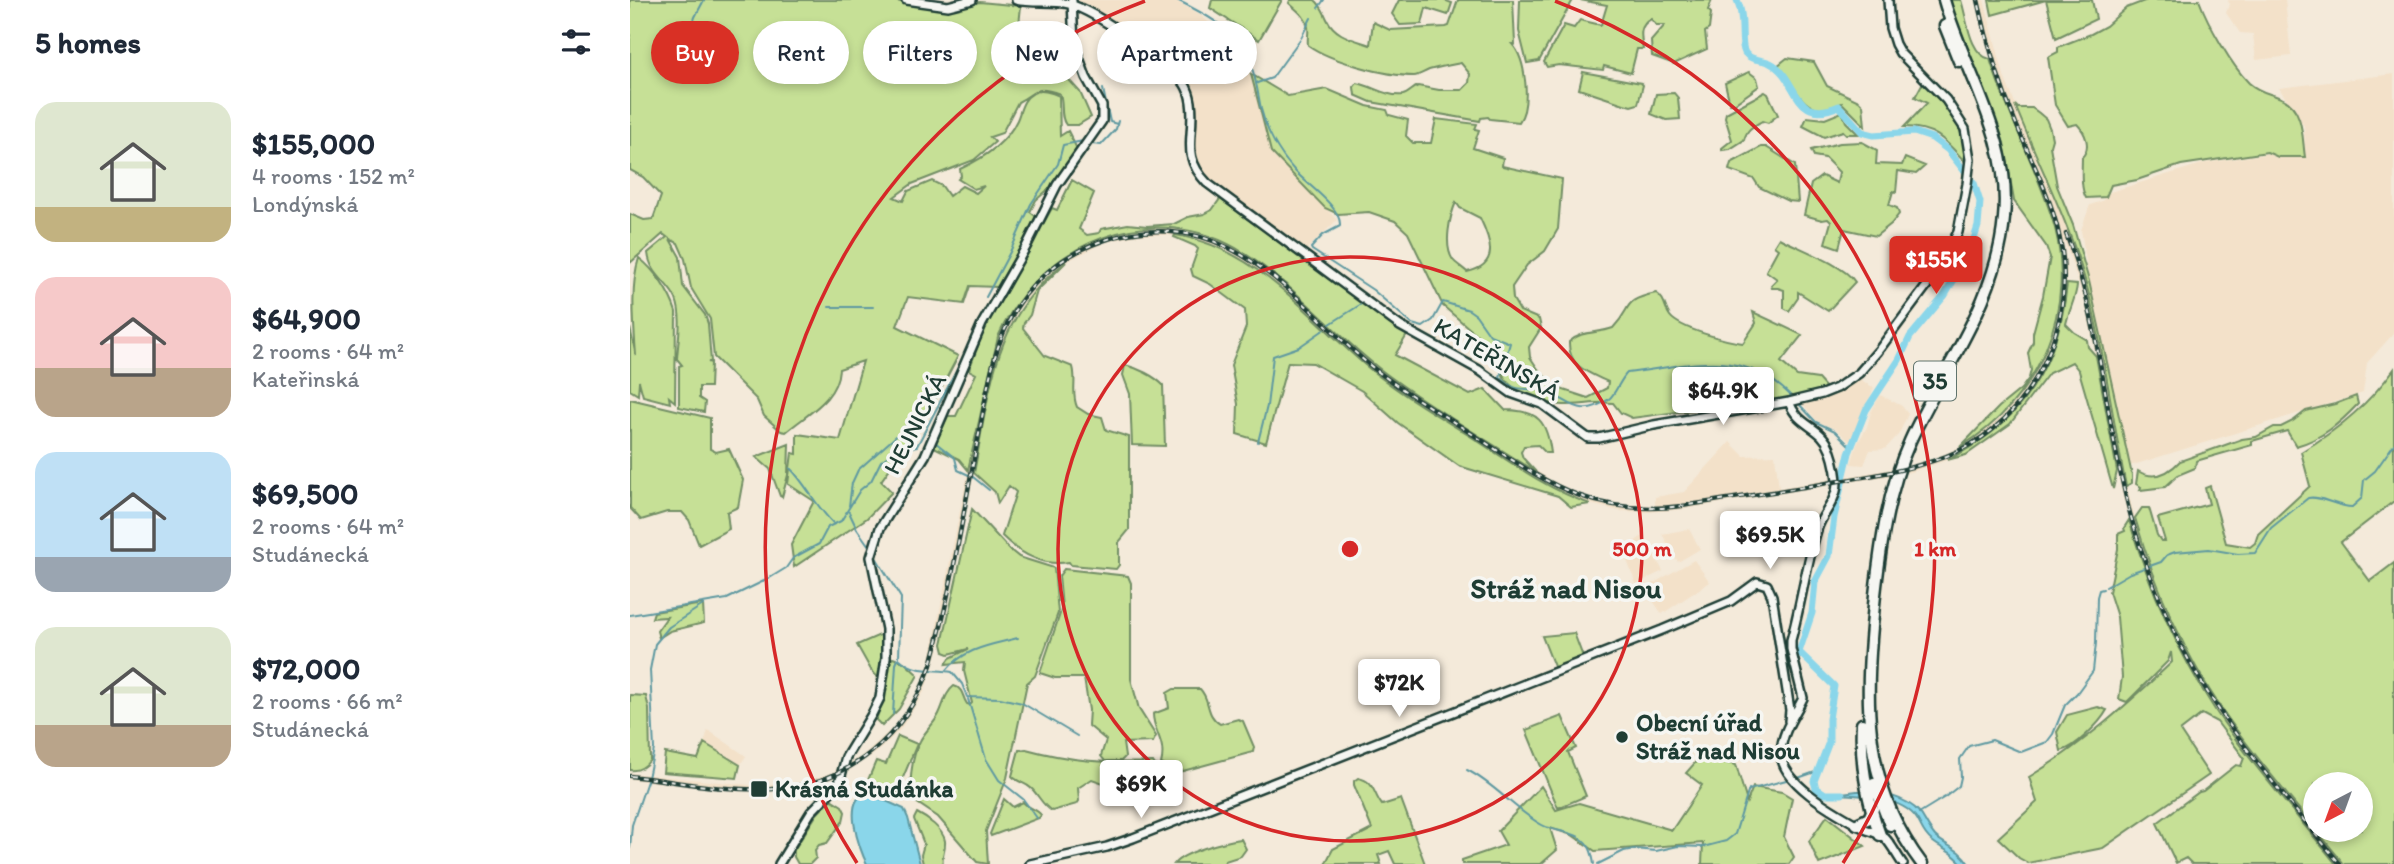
<!DOCTYPE html>
<html lang="en">
<head>
<meta charset="utf-8">
<style>
  body { margin:0; font-family:Itim,sans-serif; background:#f6f6f7; color:#1f2937; height:100vh; display:flex; flex-direction:column; font-size:26px; white-space:nowrap }
  * { box-sizing:border-box; margin:0 }
  p { font-size:23px; color:#747a83 }
  .icon { flex:none; width:38px; height:38px; fill:none; stroke:currentColor; stroke-width:2; stroke-linecap:round; stroke-linejoin:round }
  .map { position:relative; flex:1; overflow:hidden }
  .side { display:flex; flex-direction:column; background:#fff; width:630px }
  .side>* { flex:none }
  .top-card { position:absolute; left:21px; top:21px; width:665px; height:63px; display:flex; gap:14px }
  .needle { width:46px; rotate:221deg }
  .fabs { position:absolute; left:1673px; top:772px; display:grid; gap:14px }
  .fabs a { display:grid; place-items:center; width:70px; height:70px; border-radius:50%; background:#fff; box-shadow:0 4px 10px #0003; font-size:35px }
  .price { position:absolute; translate:-50% -60px; padding:0 16px; border-radius:7px; background:#fff; color:#222; font-size:23px; line-height:46px; filter:drop-shadow(0 2px 4px #0008) }
  .price::after { content:''; position:absolute; left:50%; top:42px; width:21px; height:16px; margin-left:-10px; background:inherit; clip-path:polygon(0 0,100% 0,50% 100%) }
  .price.active { background:#d93025; color:#fff }
  ul { padding:0; list-style:none }
  li { display:flex; align-items:center; gap:21px; height:175px; padding:0 35px }
  li span { display:grid; place-items:center; flex:none; width:196px; height:140px; border-radius:21px; color:#555 }
  li>.icon { margin-inline-start:auto }
  span .icon { width:84px; height:84px; fill:#fffc; stroke-width:1 }
  li b { font-size:30px }
  h2 { display:flex; justify-content:space-between; align-items:center; height:84px; padding:0 35px; font-size:30px }
  .chip { padding:0 24px; border-radius:32px; background:#fff; box-shadow:0 4px 10px #0003; font-size:24px; line-height:63px }
  .chip.active { background:#d93025; color:#fff }
  main { display:flex; flex:1; min-height:0 }
  .map>svg:first-child { display:block }
  .built { fill:#f3e1c9 }
  .green { fill:#c6e096; stroke:#728e65; stroke-width:2; fill-rule:evenodd }
  .water { fill:#8ad6ea; stroke:#5f99a1; stroke-width:2 }
  .lines { fill:none; stroke-linecap:round; stroke-linejoin:round }
  .stream { stroke:#5f99a1; stroke-width:2 }
  .river { stroke:#8ad6ea; stroke-width:7 }
  .secondary-casing { stroke:#1f3d34; stroke-width:12 }
  .highway-casing { stroke:#1f3d34; stroke-width:15 }
  .secondary { stroke:#f6f6f2; stroke-width:7 }
  .highway { stroke:#f6f6f2; stroke-width:10 }
  .rail-casing { stroke:#1f3d34; stroke-width:4.5 }
  .rail { stroke:#f6f6f2; stroke-width:2; stroke-dasharray:5; stroke-linecap:butt }
  .ring { fill:none; stroke:#d62828; stroke-width:3.5 }
  .poi-dot { fill:#1f3d34; stroke:#f6f6f2; stroke-width:2.5 }
  .labels { text-anchor:middle; stroke-width:7; stroke-linejoin:round; paint-order:stroke }
  .shield { fill:#f6f6f2; stroke:#60746d; stroke-width:2 }
  .shield-label { font-size:23px; font-weight:bold; fill:#1f3d34 }
  .street-label { font-size:24px; fill:#1f3d34; stroke:#f6f6f2 }
  .poi-label { font-size:24px; font-weight:bold; fill:#1f3d34; stroke:#f6f6f2; text-anchor:start }
  .quarter-label { font-size:28px; font-weight:bold; fill:#1f3d34; stroke:#f6f6f2 }
  .centre { fill:#d62828; stroke:#f6f6f2; stroke-width:3.5 }
  .ring-label { font-size:21px; text-anchor:middle; font-weight:bold; fill:#d62828; stroke:#f6f6f2; stroke-width:7; stroke-linejoin:round; paint-order:stroke }
</style>
</head>
<body>
<main>
<section class="side">
<h2>5 homes<svg class="icon" aria-label="filters" viewBox="0 0 24 24"><path d="M4 7h16M4 17h16"/><circle cx="9" cy="7" r="2"/><circle cx="15" cy="17" r="2"/></svg></h2>
<ul>
<li><span style="background:linear-gradient(#dfe7d0 75%,#c2b280 0)"><svg class="icon" aria-label="home" viewBox="0 0 24 24"><path d="M3 11l9-7 9 7M6 9v11h12V9"/></svg></span><div><b>$155,000</b><p>4 rooms · 152 m²</p><p>Londýnská</p></div></li>
<li><span style="background:linear-gradient(#f6c9c9 65%,#b9a48a 0)"><svg class="icon" aria-label="home" viewBox="0 0 24 24"><path d="M3 11l9-7 9 7M6 9v11h12V9"/></svg></span><div><b>$64,900</b><p>2 rooms · 64 m²</p><p>Kateřinská</p></div></li>
<li><span style="background:linear-gradient(#bfe0f5 75%,#9aa5b1 0)"><svg class="icon" aria-label="home" viewBox="0 0 24 24"><path d="M3 11l9-7 9 7M6 9v11h12V9"/></svg></span><div><b>$69,500</b><p>2 rooms · 64 m²</p><p>Studánecká</p></div></li>
<li><span style="background:linear-gradient(#dfe7d0 70%,#b9a48a 0)"><svg class="icon" aria-label="home" viewBox="0 0 24 24"><path d="M3 11l9-7 9 7M6 9v11h12V9"/></svg></span><div><b>$72,000</b><p>2 rooms · 66 m²</p><p>Studánecká</p></div></li>
</ul>
</section>
<div class="map">
<svg width="1764" height="864" viewBox="0 0 1764 864">
  <rect width="100%" height="100%" fill="#f4eada"/>
  <filter id="ink" filterUnits="userSpaceOnUse"><feTurbulence type="fractalNoise" baseFrequency=".0143" numOctaves="2"/><feDisplacementMap in="SourceGraphic" scale="14" xChannelSelector="R" yChannelSelector="G"/><feConvolveMatrix kernelMatrix="1 2 1 2 8 2 1 2 1" color-interpolation-filters="sRGB"/></filter>
  <g filter="url(#ink)">
    <path class="built" d="M444,0H544L568,13L605,45L621,74L641,152L707,220L675,251L584,184L573,173L564,156L561,91L532,61L443,3Z
      M1346,0H1354L1375,79L1433,218L1455,278L1468,333L1498,492L1513,547L1529,590L1553,642L1593,711L1714,864H1706L1598,729L1559,667L1531,610L1508,549L1492,493L1456,305L1433,237L1437,271L1435,299L1429,331L1420,357L1404,386L1383,413L1344,445L1317,460L1281,472L1047,510L1016,512L989,511L960,504L934,494L903,477L753,379L641,280L601,252L566,239L538,235H509L475,242L436,262L409,284L389,309L374,339L358,403L309,648L294,692L270,730L247,752L218,771L191,783L158,791H107L0,779V773L129,786L175,782L203,772L232,756L265,726L284,699L299,664L352,402L363,355L376,319L393,293L416,270L447,248L473,236L493,232L525,228L546,229L577,236L604,247L645,276L739,361L768,382L922,481L950,494L976,502L1003,506H1025V497L1054,492L1100,442L1114,456L1145,455L1149,488L1280,466L1306,458L1330,447L1370,418L1399,383L1418,346L1427,313L1431,284L1430,252L1422,219L1367,81Z
      M1598,0H1655L1661,56L1626,60L1623,34L1610,33L1596,13L1599,4Z
      M1764,74V333L1737,363L1733,393L1500,466L1459,281L1451,230L1460,205L1472,201L1480,192L1575,163L1641,153L1644,157L1675,156L1674,126L1649,88Z
      M1228,378L1244,388L1220,442L1207,430L1187,421L1172,403L1214,389Z
      M1250,395L1272,406L1278,414L1269,434L1255,449L1240,450L1234,465L1221,464L1227,444L1237,427L1241,412Z
      M1059,529L1070,549L1048,562L1032,534Z
      M1011,537H1014L1033,571L1006,584L993,550Z
      M1064,560L1080,582L1032,614L1023,601L1029,597L1022,584Z
      M78,730L116,756L110,765L74,743Z"/>
    <path class="green" d="M0,0H260L311,9L350,2L391,6L389,25L450,92L461,117L448,125H436C429,116 434,104 430,94C404,85 407,92 388,102L372,133L360,137L365,142L344,160L282,184L264,197L273,201L278,191L302,181L312,186L319,196L332,186L346,193L354,186L344,189L328,179L331,176L330,169C352,159 376,144 387,120C391,111 392,99 403,93C410,89 422,92 429,96L430,136L438,131L447,149L422,186L406,200L400,212L408,218L367,287L340,286L334,304L278,297L267,326L328,356L295,419L251,481L262,492L237,518L164,567L161,545L184,501L158,484L162,453L167,454V434L210,440L233,361L209,369C207,400 178,413 156,432L151,431L134,416L127,400L84,357L80,319L61,288L55,259L48,243L40,239L50,257L53,286L75,315L78,324L81,362H78L81,363L80,387H69V398L75,402L74,412L49,407V366L52,365L47,359C48,340 53,318 46,299C38,282 20,274 18,253L37,237L33,234L0,263V214L14,220L23,219L31,196L13,177L0,170Z
      M582,0H652L629,40L580,8Z
      M660,0H685C692,6 693,11 697,19C705,36 723,39 740,45L743,22L760,30L816,27L819,26L828,0H883L885,44H882C896,59 901,105 889,122L860,119L858,117L851,118L850,121L741,102L725,95L724,87L727,83C742,86 757,97 773,95C778,94 783,88 788,86L809,90H832L839,83L840,74L831,63C820,65 809,67 799,70C794,72 789,76 784,76C756,76 700,61 678,45C677,39 679,32 678,27C676,16 666,10 659,3Z
      M769,0H814L822,3L818,15L796,8L792,24L770,25L762,14Z
      M890,0H943L909,61L897,63L889,31Z
      M950,0H1082L1078,10L1081,13L1079,29L1075,32L1077,49L1044,64L1022,56L1021,41L1035,25H1026L1021,19C1008,26 1011,37 1013,49H1007L1001,73L974,66L973,70L929,65L917,67L914,62L934,25L944,28L950,20L971,25L977,5Z
      M1319,0H1331C1337,17 1339,55 1360,59C1377,114 1405,164 1422,218C1450,306 1409,401 1330,447L1369,407L1391,389L1399,378L1401,370L1398,353L1403,342V333L1413,296L1420,257L1416,246L1384,201L1374,143Z
      M1359,0H1462L1466,19L1426,38L1416,0L1362,15Z
      M1517,0H1569C1578,24 1601,65 1619,83C1630,93 1640,93 1653,99C1674,109 1672,138 1675,157H1648L1637,152L1551,165L1507,180L1481,185L1476,197L1456,198C1450,187 1452,169 1452,157C1462,147 1455,132 1447,124L1438,126L1425,105L1418,57L1428,52V47L1461,34L1476,26L1496,8Z
      M1157,58L1184,62L1197,86L1229,101L1233,105L1235,126L1212,103C1207,105 1201,108 1196,109C1171,113 1162,78 1147,66Z
      M953,72L1011,83L1013,85L1008,104L1001,106L994,104L949,89Z
      M1119,72L1127,78L1129,86L1104,104H1100L1095,83Z
      M621,74L658,96L697,89L737,106L757,110L759,115L778,120L776,136L783,143H801L806,119L847,124L845,129L849,130L843,148L873,158L872,166L932,179L928,229L915,251L897,265L882,287L883,299L890,311L909,319L911,328L899,347L900,357L908,369L924,387L958,398L977,388L978,382C959,373 938,367 939,342C952,330 967,334 983,328C1004,306 990,301 1026,293C1036,299 1034,308 1040,316C1050,329 1097,341 1113,343L1126,323L1123,312L1172,335L1151,362L1167,376L1188,379L1197,389L1167,397L1128,402L1127,398L1093,400L1092,381L1124,378C1104,366 1081,366 1059,370L1057,372L1063,410L1002,418L991,413L983,403C967,402 950,405 934,405C914,404 865,389 873,363L868,353L813,306L778,233L765,221L739,212L708,214L695,208L641,152ZM826,202L830,208L850,218C861,241 870,265 837,272C833,268 826,264 823,260C813,245 820,216 826,202Z
      M1292,84C1320,98 1336,133 1336,163C1316,141 1306,127 1274,127L1297,103L1285,97Z
      M1135,92L1138,94L1148,115L1138,123L1132,121C1122,127 1117,129 1114,140L1100,149L1092,150V148L1102,140L1095,117L1096,113Z
      M1044,93L1048,98L1050,119L1036,120L1021,114L1026,94Z
      M1385,105L1388,108H1402L1409,113L1416,119L1420,129L1422,139L1420,146L1427,186L1443,225L1459,281L1502,475V483L1496,486C1482,418 1474,347 1455,280C1438,220 1408,163 1385,105Z
      M1212,112L1216,122L1228,134H1216L1213,131L1194,137L1173,126L1177,117L1195,119Z
      M1232,142L1247,150L1246,164L1272,165L1275,158L1295,166L1286,174L1268,171L1266,192L1263,191L1259,205L1267,208L1269,214L1261,224L1246,236L1214,229L1209,248L1195,243L1201,222L1198,219L1192,220L1174,215L1181,184L1192,176L1207,183L1209,172L1195,158L1184,156L1181,150L1210,143Z
      M1131,147H1136L1165,165L1168,202L1158,201L1129,187L1124,179L1099,170L1101,163Z
      M442,180L464,193L449,229L457,235L469,233L471,229L498,224L517,226L544,224L558,217L574,214L582,210L590,199L777,335L765,355L840,395L855,389L875,410C909,410 917,422 921,453H916L908,445L894,446L891,452L893,458L906,472C856,439 803,409 755,373C706,336 666,286 614,253C523,195 410,242 368,337L338,470L329,459L304,447L318,416H326L346,374L339,370L354,330L422,208L427,210Z
      M545,235C625,247 676,315 735,365C767,392 805,414 840,436C879,461 916,489 960,504L941,507L928,496L829,466L768,423L732,391L683,363L658,362L636,443L607,434L608,404L601,365L616,327L615,310L580,284L563,276L561,269L568,249L565,246L544,237Z
      M1149,238C1168,248 1214,265 1225,282L1198,311L1168,292V298L1159,311L1154,308V290L1148,288H1142L1141,285L1147,279L1136,271L1148,249L1144,246Z
      M9,258C25,270 40,293 46,312L45,402L39,397L40,403L13,396L9,381L8,395L0,390V328L6,356C4,325 0,286 9,258Z
      M436,262L407,291L400,315L394,323L393,328L415,356L443,367C447,381 441,394 447,407L458,414L472,417L476,430L499,437V530L489,542V565L486,569L441,565L439,562C414,567 390,554 372,536L386,492L379,486L368,503L365,492L344,473C360,390 363,316 436,262Z
      M1437,284L1447,285C1446,298 1439,310 1436,324L1444,332L1457,340L1458,347L1466,356L1487,471L1483,489L1449,371L1442,362L1419,373L1380,424L1336,455L1317,460C1391,425 1429,365 1437,284Z
      M495,365C508,368 524,376 533,385L535,446L502,445L500,394L493,375Z
      M1764,369V501L1711,542L1740,581L1764,563V864H1714L1686,830H1731V784H1685V829C1654,790 1621,752 1593,711C1553,652 1525,587 1505,518L1512,508H1519L1527,535L1531,541H1535L1528,518L1579,504L1575,488L1580,486L1596,543L1620,547L1625,543L1628,534L1680,486L1671,452C1708,430 1739,404 1764,369Z
      M1726,396L1728,404C1710,423 1692,439 1666,446L1657,431L1622,441V445L1566,461L1565,468L1548,475L1535,487L1510,490L1511,487L1506,484L1508,471C1523,480 1537,475 1550,461L1612,439L1626,437L1644,427H1651L1663,421L1676,411L1705,404Z
      M0,399L80,418V449L86,452L99,449L113,480L108,507L97,512L99,529L69,545L59,520L52,512H37L11,520L0,508Z
      M159,444L158,475L152,497L150,496L140,469L126,457Z
      M342,509L379,549L389,557L424,568L428,613L405,676L397,683L377,778L356,831L358,864L347,862L308,817L283,800C278,784 282,756 290,741C295,731 304,724 309,714C314,704 315,693 324,686C334,689 332,697 337,704L340,705L342,703L334,671L335,662L316,664L320,658L338,649L319,654L314,652L312,644Z
      M1499,520C1519,588 1548,653 1587,713C1623,766 1666,814 1706,864H1562L1556,858L1546,863L1527,823L1569,792L1573,791L1606,765L1611,766L1614,758L1587,722L1572,714L1550,731L1579,775L1473,848L1398,863L1389,858L1368,838L1407,802L1399,777C1452,745 1498,704 1542,662L1541,652L1538,661L1497,702L1489,699L1492,677L1487,617L1479,592L1488,549V534L1495,531L1494,528Z
      M434,569L498,576L501,583V679L509,709L526,736L523,742L493,743L495,757L491,761H475L471,756L476,740L458,725L459,710L454,678H425L410,673L432,608L429,576Z
      M73,604L74,623L40,631L29,638L27,631L37,617L22,618L24,612Z
      M944,633L953,657L925,669L912,636Z
      M252,634L250,680L241,670L227,645Z
      M263,658L274,662L288,675L269,709L252,726L246,720L255,694L260,661Z
      M544,689H570C581,700 575,715 590,724L608,719L613,721L624,747L623,752L553,771L547,772L531,764C537,742 523,732 523,714L539,708L537,693Z
      M0,695L16,696L19,709L20,760C15,767 8,771 0,770Z
      M1468,707L1477,710C1470,723 1445,748 1431,751L1427,732L1437,715Z
      M932,716L946,748L938,752L956,796L928,808L896,730Z
      M268,736L287,744L267,792L238,780L246,761L256,764Z
      M74,743L110,765L107,778L33,772L35,753L68,759Z
      M396,749C440,761 478,764 523,762L526,767L522,782L515,791L506,782L485,787L462,779L448,788L449,801L447,804L422,811C413,806 409,796 402,789C395,782 388,783 382,776L389,750Z
      M1070,757L1106,765L1117,802L1123,787L1152,792L1162,798L1154,837L1164,857L1159,864H1072L1073,843L965,851L942,835L920,828L927,850L911,864H832V860L876,845L868,831L911,786L926,810L949,803L1042,830L1072,785L1056,773Z
      M728,778C745,781 743,794 752,805L771,799L795,864H765L759,851L748,855L751,864H695L703,849L742,829L724,785V781Z
      M201,799L212,806L215,812L213,821L197,843L189,845L185,850L186,858L180,864H168L164,857V850L187,814Z
      M374,799L383,807L393,802C398,808 407,809 411,815L409,818L361,836L360,834Z
      M287,813C297,818 313,829 315,841C316,849 311,855 313,864H293L291,855L294,844L284,819Z
      M1197,816L1235,846L1189,864L1179,841Z
      M611,839L616,849L611,856L595,861L594,864H544C553,852 596,841 611,839Z"/>
    <path class="water" d="M1227,791C1246,790 1277,797 1290,813C1295,820 1298,828 1305,836C1316,847 1328,846 1339,864H1332C1324,852 1313,850 1302,841C1293,834 1292,827 1287,819C1272,796 1227,795 1204,794Z
      M238,793L274,809L278,818L290,864H237C229,849 211,797 238,793Z"/>
    <g class="lines">
      <path class="stream" d="M547,0C571,12 601,27 615,52C625,70 627,89 631,109C637,133 648,152 664,170C676,184 712,207 710,226L693,235L681,248L682,250L743,290L782,324L793,327L803,320L813,302L839,310L846,315L860,335L880,343L870,377C886,393 891,387 909,390C939,396 946,422 979,399C985,395 990,380 997,373C1063,365 1113,345 1164,399
        M688,8L694,0
        M60,33L65,17L74,0
        M627,83L642,78L671,38L681,18
        M473,89L480,122L487,124
        M461,144L471,145L486,129L488,121
        M356,297L380,252L401,204L428,164L433,145L453,141
        M199,307H243
        M700,324L733,303
        M1168,403L1186,422L1205,431L1221,447
        M305,442L325,458L328,470L343,477L359,490
        M628,442L637,406L643,356L669,347L695,329
        M160,468C177,485 186,507 204,524
        M219,506L222,483L228,470L273,430L292,403L308,392L316,391
        M219,512L227,529L241,549
        M244,554L271,598L269,657L266,664L263,714
        M1476,587L1500,573L1531,562L1537,555L1545,552L1579,549L1608,554L1625,553L1641,528L1678,498C1690,495 1707,507 1722,507L1732,498L1734,480L1745,471L1764,444
        M0,615L97,599L138,579L156,568L163,558L189,544L198,527L211,521L230,490L241,481L251,461L266,450L287,446L334,356
        M270,659C284,673 304,669 322,672L332,684L337,697L370,698L392,703L447,736
        M316,671C334,648 361,645 388,638
        M338,699L356,759L369,780L393,799L407,818
        M837,770C865,784 885,810 912,825C923,831 938,831 949,837C960,844 962,852 964,864
        M1168,778L1188,771
        M1119,790L1160,779
        M1289,813L1315,797L1329,786L1331,777L1330,759L1339,746L1362,740L1391,752L1417,742L1423,734L1435,705L1447,693L1463,671L1466,643L1467,597L1469,590L1473,589
        M0,848L2,825L18,778L24,749L20,670L25,644L39,627L73,605
        M968,864L994,851L1004,849L1026,851L1048,846L1073,847L1096,841L1105,834L1119,789"/>
      <path class="river" d="M1107,0C1116,18 1109,43 1115,53C1121,61 1132,59 1140,63C1169,77 1162,126 1209,106L1232,132L1244,135L1284,132L1302,138L1318,150L1344,183L1350,202L1348,226L1340,252L1315,295L1280,337L1269,360L1236,410L1219,453L1204,517L1199,556L1185,582L1182,613L1169,652L1204,686L1199,719V742L1184,781L1186,788L1195,794H1212"/>
      <defs>
        <path id="secondary" d="M276,0L318,6L342,0
          M386,0C403,4 422,0 439,4C465,11 538,62 554,83C558,89 560,95 561,102C566,136 549,154 577,183L770,326L849,370L881,393L912,404L958,438H969L1024,425L1159,402L1192,394L1207,388L1229,373L1248,351L1307,272L1328,232L1337,184L1340,159L1335,129L1316,100L1270,53L1265,44L1260,28L1258,0
          M1159,402C1169,428 1191,425 1200,449C1204,460 1209,480 1206,491C1203,505 1191,516 1187,530C1176,566 1171,604 1161,640V649L1173,698C1165,715 1152,731 1151,752C1150,784 1210,815 1235,829C1242,832 1249,833 1255,838C1262,845 1267,856 1273,864
          M149,864L181,812L209,783L216,757L242,714L250,698L256,658V629L241,557L250,528L295,456L352,324L396,247L427,185L472,121V106L456,77L444,44L442,1
          M400,864L477,847L503,838L1032,630L1101,601L1127,582L1137,585L1142,596L1160,710L1159,721"/>
        <path id="highway" d="M1315,26L1329,61
          M1232,724C1230,760 1237,801 1250,835
          M1244,784L1260,825
          M1227,824L1239,818L1243,809
          M1292,864C1229,781 1235,693 1245,595C1251,542 1258,490 1280,441C1314,366 1367,302 1374,218C1382,138 1335,74 1314,0"/>
      </defs>
      <use href="#secondary" class="secondary-casing"/>
      <use href="#highway" class="highway-casing"/>
      <use href="#secondary" class="secondary"/>
      <use href="#highway" class="highway"/>
      <defs>
        <path id="rail" d="M1436,234C1472,325 1475,424 1501,517C1521,587 1551,655 1592,714C1628,767 1670,815 1710,864
          M0,776C47,781 96,792 144,789C221,784 275,736 301,665C322,589 333,511 349,434C356,397 361,357 378,323C416,243 521,208 599,248C652,275 692,324 736,362C767,388 802,408 836,430C911,478 958,518 1052,506C1102,498 1153,491 1203,482C1296,467 1367,457 1414,363C1433,324 1439,277 1429,235C1421,197 1402,162 1387,126C1370,86 1357,43 1348,0"/>
      </defs>
      <use href="#rail" class="rail-casing"/>
      <use href="#rail" class="rail"/>
    </g>
  </g>
  <g class="ring">
    <circle cx="720" cy="549" r="292"/>
    <path d="M227 863A585 585 0 0 1 515 1M925 1A585 585 0 0 1 1213 863"/>
  </g>
  <g class="poi-dot">
    <circle cx="992" cy="737" r="7"/>
    <rect x="120" y="780" width="18" height="18" rx="3.5"/>
  </g>
  <g class="labels">
    <rect class="shield" x="1284" y="361.5" width="42" height="39" rx="5"/>
    <g class="shield-label">
      <text x="1305" y="389">35</text>
    </g>
    <g class="street-label">
      <text transform="translate(867 359) rotate(30)" y="8">KATEŘINSKÁ</text>
      <text transform="translate(285 424) rotate(-63)" y="8">HEJNICKÁ</text>
    </g>
    <g class="poi-label">
      <text x="1006" y="731">Obecní úřad<tspan x="1006" dy="28">Stráž nad Nisou</tspan></text>
      <text x="145" y="797">Krásná Studánka</text>
    </g>
    <g class="quarter-label">
      <text x="936" y="598">Stráž nad Nisou</text>
    </g>
  </g>
  <circle cx="720" cy="549" r="10" class="centre"/>
  <g class="ring-label">
    <text x="1012" y="556">500 m</text>
    <text x="1305" y="556">1 km</text>
  </g>
</svg>
<div class="fabs">
<a><svg class="needle" viewBox="-14 -14 28 28"><path d="M0-13l5 13h-10z" fill="#e53935"/><path d="M0 13l5-13h-10z" fill="#747a83"/></svg></a>
</div>
<b class="price active" style="left:1306px;top:296px">$155K</b>
<b class="price" style="left:1093px;top:427px">$64.9K</b>
<b class="price" style="left:1140px;top:571px">$69.5K</b>
<b class="price" style="left:769px;top:719px">$72K</b>
<b class="price" style="left:511px;top:820px">$69K</b>
<div class="top-card">
<a class="chip active">Buy</a>
<a class="chip">Rent</a>
<a class="chip">Filters</a>
<a class="chip">New</a>
<a class="chip">Apartment</a>
</div>
</div>
</main>
</body>
</html>
